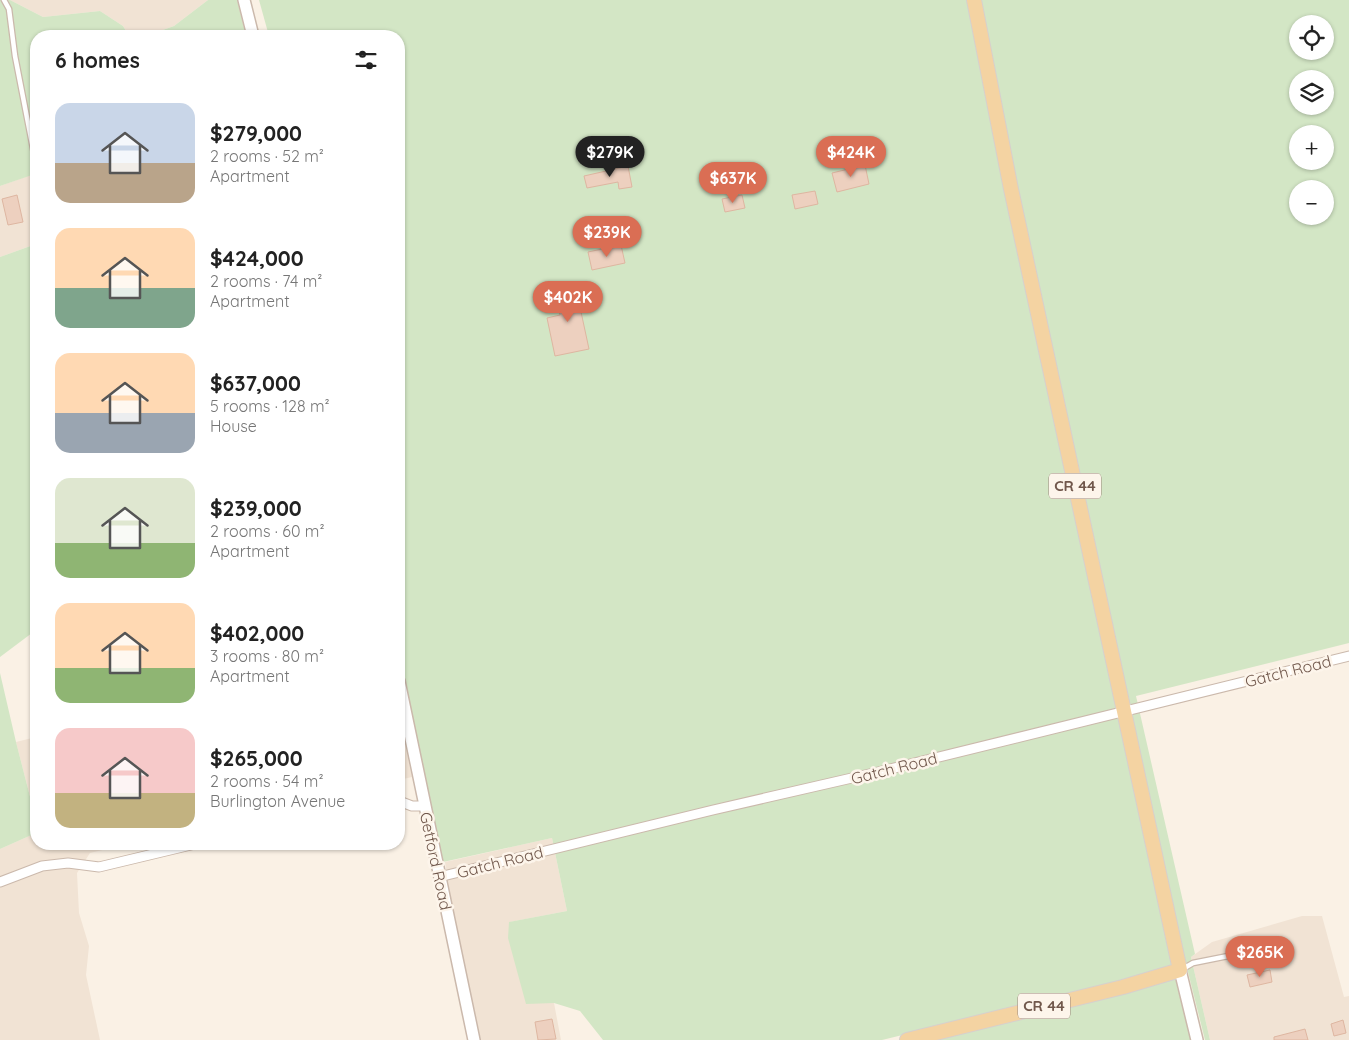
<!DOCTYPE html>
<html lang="en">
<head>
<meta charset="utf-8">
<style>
  body { margin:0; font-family:Quicksand,sans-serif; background:#f2f2f2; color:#222; height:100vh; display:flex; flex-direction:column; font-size:19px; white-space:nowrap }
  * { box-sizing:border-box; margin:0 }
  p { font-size:16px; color:#767676 }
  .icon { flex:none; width:28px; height:28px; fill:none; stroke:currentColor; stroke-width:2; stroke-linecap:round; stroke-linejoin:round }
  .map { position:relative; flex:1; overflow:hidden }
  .details { position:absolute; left:30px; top:30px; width:375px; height:820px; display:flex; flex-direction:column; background:#fff; border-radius:20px; box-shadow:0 1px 4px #0004 }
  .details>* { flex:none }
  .tools { position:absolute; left:1289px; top:15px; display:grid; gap:10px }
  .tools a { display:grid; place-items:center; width:45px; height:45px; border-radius:50%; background:#fff; box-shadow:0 1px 4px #0004; font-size:25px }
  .price { position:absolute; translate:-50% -42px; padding:0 11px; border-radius:18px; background:#da6e54; color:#fff; font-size:16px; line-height:32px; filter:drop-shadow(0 1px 2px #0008) }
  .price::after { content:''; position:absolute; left:50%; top:30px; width:15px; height:11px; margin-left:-8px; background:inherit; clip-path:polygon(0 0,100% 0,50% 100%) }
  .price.on { background:#222; color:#fff }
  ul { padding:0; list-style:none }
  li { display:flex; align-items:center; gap:15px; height:125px; padding:0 25px }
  li span { display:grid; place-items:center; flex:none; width:140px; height:100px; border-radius:15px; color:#555 }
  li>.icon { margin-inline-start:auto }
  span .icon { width:60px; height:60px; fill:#fffc; stroke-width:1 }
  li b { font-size:21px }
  h2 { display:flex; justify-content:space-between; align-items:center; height:60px; padding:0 25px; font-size:21px }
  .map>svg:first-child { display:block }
  .residential { fill:#f1e3d4 }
  .green { fill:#d3e6c5; fill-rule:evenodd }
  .building { fill:#edd0bf; stroke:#deb6a1 }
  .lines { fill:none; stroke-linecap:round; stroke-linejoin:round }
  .service-casing { stroke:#cbb9ac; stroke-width:7 }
  .minor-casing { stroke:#cbb9ac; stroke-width:11 }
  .tertiary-casing { stroke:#cbb9ac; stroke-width:14 }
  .primary-casing { stroke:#d7d0cd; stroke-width:16 }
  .service { stroke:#fff; stroke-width:4.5 }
  .minor { stroke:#fff; stroke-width:9 }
  .tertiary { stroke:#fff; stroke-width:11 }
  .primary { stroke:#f4d3a2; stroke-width:14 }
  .labels { text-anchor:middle; stroke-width:5; stroke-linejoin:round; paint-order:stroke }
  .shield { fill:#fdf5eb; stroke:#9b877c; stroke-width:1 }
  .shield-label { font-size:15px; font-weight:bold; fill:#71584c }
  .street-label { font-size:16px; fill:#71584c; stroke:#fdf5eb }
</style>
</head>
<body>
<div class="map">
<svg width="1349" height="1040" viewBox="0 0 1349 1040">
  <rect width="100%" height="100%" fill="#faf1e5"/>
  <path class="residential" d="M10,0H208L174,26L146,36H129L123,26L100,11L43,17Z
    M33,174L36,188V244L0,257V186Z
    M399,716L412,777L399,780Z
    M36,737V820L16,742Z
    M36,833V844H127L90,853L77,873L79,913L89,946L86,975L100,1040H0V849Z
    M552,838L567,911L510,922L554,1003L561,1040H481L453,913L445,862Z
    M1302,916H1322L1344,997L1349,996V1040H1210L1191,957L1212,942Z"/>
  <path class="green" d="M0,0H10L43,17L100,11L123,26L129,36H36V188L32,175L0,186Z
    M208,0H237L246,36H146L174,26Z
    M259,0H967L1004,191L1172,966L1107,985L882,1040H603L580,1011L554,1003L526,1004L508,938L509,922L567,911L552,838L443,862L399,651V36H269Z
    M981,0H1349V643L1136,696L1195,954L1191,957L1210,1040H1205L1185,960L1017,188ZM1298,24H1325V51H1298ZM1298,79H1325V106H1298ZM1298,134H1325V161H1298ZM1298,189H1325V216H1298Z
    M36,244V630L0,657V257Z
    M0,673L16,742L36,820V833L0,849Z
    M1175,978L1191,1040H932Z"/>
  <path class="building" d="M865,165L869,184L837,192L832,173Z
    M628,166L632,187L619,189L618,182L587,188L584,176Z
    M815,191L818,204L795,209L792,195Z
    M17,195L23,222L8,225L2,199Z
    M742,195L745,208L725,212L722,199Z
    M621,245L625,263L592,270L588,252Z
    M575,284L589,349L555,356L547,318L560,315L555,288Z
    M1270,970L1272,982L1250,987L1247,975Z
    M552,1019L556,1039L538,1040L535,1022Z
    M1343,1020L1346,1033L1334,1036L1331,1024Z
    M1305,1029L1308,1040H1274V1037Z"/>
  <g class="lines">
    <defs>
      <path id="service" d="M4,0L9,9L15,56L36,164
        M1181,970L1193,963L1273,947"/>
      <path id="minor" d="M399,801L412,806H424
        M439,877L713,810L878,772L1349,656
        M0,882L42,866L68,863L99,867L195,844"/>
      <path id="tertiary" d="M244,0L253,36
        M399,681L474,1040
        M1180,970L1197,1040"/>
      <path id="primary" d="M907,1040L1123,987L1180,970L1011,189L974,0"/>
    </defs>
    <use href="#service" class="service-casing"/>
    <use href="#minor" class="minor-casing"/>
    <use href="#tertiary" class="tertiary-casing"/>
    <use href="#primary" class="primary-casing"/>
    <use href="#service" class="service"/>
    <use href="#minor" class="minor"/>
    <use href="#tertiary" class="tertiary"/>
    <use href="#primary" class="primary"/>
  </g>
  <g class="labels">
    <g class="shield">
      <rect x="1049" y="473.5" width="52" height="25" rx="4"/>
      <rect x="1018" y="993.5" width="52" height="25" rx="4"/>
    </g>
    <g class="shield-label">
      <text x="1075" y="491">CR 44</text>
      <text x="1044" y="1011">CR 44</text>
    </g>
    <g class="street-label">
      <text transform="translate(1288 671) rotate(-14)" y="6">Gatch Road</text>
      <text transform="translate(894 768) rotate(-14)" y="6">Gatch Road</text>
      <text transform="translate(436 861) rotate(78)" y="6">Getford Road</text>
      <text transform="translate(500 862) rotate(-14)" y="6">Gatch Road</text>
    </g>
  </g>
</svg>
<div class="tools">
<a><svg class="icon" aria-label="locate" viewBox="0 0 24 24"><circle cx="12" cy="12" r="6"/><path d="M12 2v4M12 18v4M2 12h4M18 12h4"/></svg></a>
<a><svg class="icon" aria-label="layers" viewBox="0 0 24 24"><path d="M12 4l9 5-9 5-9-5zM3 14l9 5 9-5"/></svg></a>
<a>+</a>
<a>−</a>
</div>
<b class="price on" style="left:610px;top:178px">$279K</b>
<b class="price" style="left:851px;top:178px">$424K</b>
<b class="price" style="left:733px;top:204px">$637K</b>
<b class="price" style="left:607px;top:258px">$239K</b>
<b class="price" style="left:568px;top:323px">$402K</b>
<b class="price" style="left:1260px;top:978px">$265K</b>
<section class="details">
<h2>6 homes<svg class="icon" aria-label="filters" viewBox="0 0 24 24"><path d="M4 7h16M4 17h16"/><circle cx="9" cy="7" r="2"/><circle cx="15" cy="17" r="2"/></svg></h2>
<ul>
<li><span style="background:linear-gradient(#c9d6e8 60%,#b9a48a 0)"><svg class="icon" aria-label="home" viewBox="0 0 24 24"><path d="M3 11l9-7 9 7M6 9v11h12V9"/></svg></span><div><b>$279,000</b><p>2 rooms · 52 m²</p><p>Apartment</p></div></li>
<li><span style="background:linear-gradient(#ffd9b3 60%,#7fa58c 0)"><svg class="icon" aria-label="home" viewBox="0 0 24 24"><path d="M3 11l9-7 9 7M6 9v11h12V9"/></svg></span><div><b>$424,000</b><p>2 rooms · 74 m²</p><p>Apartment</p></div></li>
<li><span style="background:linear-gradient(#ffd9b3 60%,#9aa5b1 0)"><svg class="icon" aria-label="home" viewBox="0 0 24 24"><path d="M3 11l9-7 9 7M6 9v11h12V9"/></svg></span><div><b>$637,000</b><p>5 rooms · 128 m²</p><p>House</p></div></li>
<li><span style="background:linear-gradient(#dfe7d0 65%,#8fb573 0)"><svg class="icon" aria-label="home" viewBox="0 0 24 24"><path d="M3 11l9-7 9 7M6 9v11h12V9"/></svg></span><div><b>$239,000</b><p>2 rooms · 60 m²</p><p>Apartment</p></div></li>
<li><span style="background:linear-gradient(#ffd9b3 65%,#8fb573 0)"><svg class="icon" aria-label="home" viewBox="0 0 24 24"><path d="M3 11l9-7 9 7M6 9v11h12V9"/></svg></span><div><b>$402,000</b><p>3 rooms · 80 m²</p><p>Apartment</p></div></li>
<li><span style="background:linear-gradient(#f6c9c9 65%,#c2b280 0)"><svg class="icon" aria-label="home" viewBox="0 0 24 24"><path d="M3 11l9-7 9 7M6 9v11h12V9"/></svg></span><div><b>$265,000</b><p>2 rooms · 54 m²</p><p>Burlington Avenue</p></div></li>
</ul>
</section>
</div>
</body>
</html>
